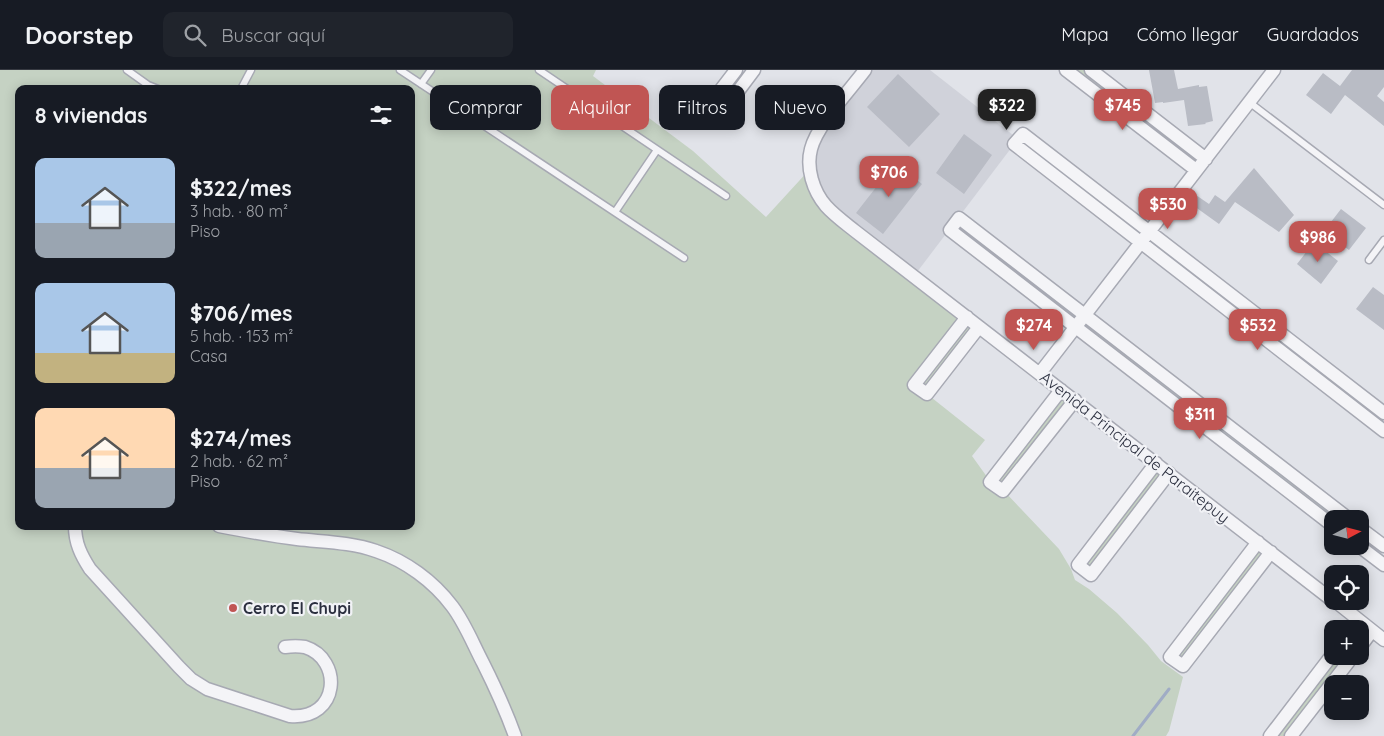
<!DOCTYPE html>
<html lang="es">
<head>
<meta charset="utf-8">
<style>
  body { margin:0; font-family:Quicksand,sans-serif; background:#20242c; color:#f1f3f6; height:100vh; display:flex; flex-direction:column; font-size:19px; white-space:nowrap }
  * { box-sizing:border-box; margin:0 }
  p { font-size:16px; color:#9ea1a6 }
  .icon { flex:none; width:28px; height:28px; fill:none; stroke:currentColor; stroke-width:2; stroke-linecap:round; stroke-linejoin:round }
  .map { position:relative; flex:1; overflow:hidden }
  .sheet { position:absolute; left:15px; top:15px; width:400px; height:445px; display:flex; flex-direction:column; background:#171b24; border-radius:10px; box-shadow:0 2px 12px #0003 }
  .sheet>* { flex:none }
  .hud { position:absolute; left:430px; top:15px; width:475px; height:45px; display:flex; gap:10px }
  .needle { width:32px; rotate:83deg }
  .fabs { position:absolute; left:1324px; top:440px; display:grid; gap:10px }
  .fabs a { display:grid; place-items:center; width:45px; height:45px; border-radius:10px; background:#171b24; box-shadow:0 2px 12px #0003; font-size:25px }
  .price { position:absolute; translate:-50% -42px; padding:0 11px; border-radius:10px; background:#c05553; color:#fff; font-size:16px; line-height:32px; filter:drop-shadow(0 1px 2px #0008) }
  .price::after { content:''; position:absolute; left:50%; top:30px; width:15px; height:11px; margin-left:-8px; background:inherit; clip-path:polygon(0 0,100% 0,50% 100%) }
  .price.current { background:#222; color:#fff }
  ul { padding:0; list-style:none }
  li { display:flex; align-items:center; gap:15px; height:125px; padding:0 20px }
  li span { display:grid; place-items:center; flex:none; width:140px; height:100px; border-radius:10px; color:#555 }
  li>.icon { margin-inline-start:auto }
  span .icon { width:60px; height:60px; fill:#fffc; stroke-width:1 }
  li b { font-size:21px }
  h2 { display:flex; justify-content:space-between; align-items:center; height:60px; padding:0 20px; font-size:21px }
  .chip { padding:0 18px; border-radius:10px; background:#171b24; box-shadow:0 2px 12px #0003; font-size:18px; line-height:45px }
  .chip.current { background:#c05553; color:#fff }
  header { display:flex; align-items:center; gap:30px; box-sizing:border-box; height:70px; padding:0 25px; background:#171b24; border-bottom:1px solid #363941 }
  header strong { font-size:24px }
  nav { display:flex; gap:28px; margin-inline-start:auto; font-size:18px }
  .search { width:350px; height:45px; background:#20242c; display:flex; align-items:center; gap:12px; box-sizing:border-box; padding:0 18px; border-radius:10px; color:#9ea1a6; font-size:19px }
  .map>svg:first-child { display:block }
  .built { fill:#d0d2da }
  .green { fill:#c5d2c3; fill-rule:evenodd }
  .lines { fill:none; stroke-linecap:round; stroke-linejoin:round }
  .stream { stroke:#a0acc5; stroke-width:3 }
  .building { fill:#b9bcc5 }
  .lane-casing { stroke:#a7a9b3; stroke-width:9 }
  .street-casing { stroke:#a7a9b3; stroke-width:15 }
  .lane { stroke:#f4f4f7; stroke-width:6 }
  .street { stroke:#f4f4f7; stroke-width:12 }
  .poi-dot { fill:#c05553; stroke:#f1f2f6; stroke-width:2 }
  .labels { text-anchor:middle; stroke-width:4.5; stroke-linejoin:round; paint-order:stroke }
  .street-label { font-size:16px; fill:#2b2f3f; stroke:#f1f2f6 }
  .poi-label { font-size:16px; font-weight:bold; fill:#2b2f3f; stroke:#f1f2f6; text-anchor:start }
</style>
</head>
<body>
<header>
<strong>Doorstep</strong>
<div class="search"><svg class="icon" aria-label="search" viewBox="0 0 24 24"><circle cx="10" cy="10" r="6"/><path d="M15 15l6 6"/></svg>Buscar aquí</div>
<nav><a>Mapa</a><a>Cómo llegar</a><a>Guardados</a></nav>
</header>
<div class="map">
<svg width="1384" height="666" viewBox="0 0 1384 666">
  <rect width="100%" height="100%" fill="#e1e3e9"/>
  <path class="built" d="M865,0H930L1018,69L914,206L819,127L811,79Z"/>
  <path class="green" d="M0,0H596L593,6L693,81L766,147L810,99L819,127L979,257L927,324L985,370L972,386L990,411L1061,320L1075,330L1004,421L1059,479L1071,499L1075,510L1089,519L1117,543L1148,575L1161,591L1183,607L1169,661L1166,666H0ZM19,19H411V456H19Z
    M1066,0H1091L1206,89L1196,100Z
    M959,148L1349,449H1332L950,160Z
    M1150,401L1169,403L1091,505L1078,495Z
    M1252,480L1271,482L1183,596L1170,587Z
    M1332,586H1353L1291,666H1270Z"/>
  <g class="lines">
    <path class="stream" d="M1133,666L1169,619"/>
  </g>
  <path class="building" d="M1149,0H1174L1178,19L1199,15V17L1207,16L1213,51L1205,53L1206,54L1188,56L1184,30L1163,33V32L1155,33Z
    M1352,0H1384V17L1377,26L1384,32V56L1345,25L1331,44L1306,25L1323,3L1340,16Z
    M898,4L940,44L909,77L867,37Z
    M964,64L992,85L964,124L936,103Z
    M895,93L922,114L883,164L856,143Z
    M1254,98L1294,145L1279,162L1235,132L1219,154L1187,131L1193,123L1209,134L1215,125L1225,132Z
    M1341,139L1366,158L1349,180L1324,161Z
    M1314,172L1338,191L1321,214L1297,194Z
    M1373,217L1384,225V260L1356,239Z"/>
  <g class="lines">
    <defs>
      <path id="lane" d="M127,0L148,15L158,19
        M400,0L684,188
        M539,0L726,126
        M421,14L431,0
        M241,19L251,0
        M1249,32L1384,135
        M615,142L657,80
        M1369,190L1384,170"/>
      <path id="street" d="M736,0L703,43L715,52L754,0
        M865,0C850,20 817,55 811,79C806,98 813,121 826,136C834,145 845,153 855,161L1332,530
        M1066,0L1196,100
        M1091,0L1206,89
        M967,247L914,315L927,324L979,257
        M1040,303L1274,0
        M1061,320L990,412L1003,421L1075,330
        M1384,343L1023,64L1014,74L1384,361
        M1156,393L1078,495L1091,505L1169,403
        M1332,455L950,160L959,148L1349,449
        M75,456C75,473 81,485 90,499L179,597L191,609L207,619L290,646C340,650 343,589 305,577C299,576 292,576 285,577
        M219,456C245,461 271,466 297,469C323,472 351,472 376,481C406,491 433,511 452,536C465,553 473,574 483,593C495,617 506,641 515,666
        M1360,458L1384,476
        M1258,472L1170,587L1183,596L1271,482
        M1359,476L1384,495
        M1335,531L1384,570
        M1360,577L1372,561
        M1270,666L1332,585
        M1291,666L1353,586"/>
    </defs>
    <use href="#lane" class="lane-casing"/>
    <use href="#street" class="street-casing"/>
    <use href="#lane" class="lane"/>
    <use href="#street" class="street"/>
  </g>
  <circle class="poi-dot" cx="233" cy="538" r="5"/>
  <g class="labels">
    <g class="street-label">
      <text transform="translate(1135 377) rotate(38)" y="6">Avenida Principal de Paraitepuy</text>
    </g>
    <g class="poi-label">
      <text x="243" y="544">Cerro El Chupi</text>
    </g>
  </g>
</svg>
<div class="fabs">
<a><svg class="needle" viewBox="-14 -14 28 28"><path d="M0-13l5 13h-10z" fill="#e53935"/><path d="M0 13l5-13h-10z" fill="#9ea1a6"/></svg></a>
<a><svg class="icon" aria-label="locate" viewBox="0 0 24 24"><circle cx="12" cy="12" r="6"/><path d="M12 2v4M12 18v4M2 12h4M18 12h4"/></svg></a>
<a>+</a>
<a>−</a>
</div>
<b class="price current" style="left:1007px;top:61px">$322</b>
<b class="price" style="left:1123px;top:61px">$745</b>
<b class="price" style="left:889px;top:128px">$706</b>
<b class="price" style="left:1168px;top:160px">$530</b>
<b class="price" style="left:1318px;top:193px">$986</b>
<b class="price" style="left:1034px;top:281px">$274</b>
<b class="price" style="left:1258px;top:281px">$532</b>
<b class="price" style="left:1200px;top:370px">$311</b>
<div class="hud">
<a class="chip">Comprar</a>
<a class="chip current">Alquilar</a>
<a class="chip">Filtros</a>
<a class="chip">Nuevo</a>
</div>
<section class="sheet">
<h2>8 viviendas<svg class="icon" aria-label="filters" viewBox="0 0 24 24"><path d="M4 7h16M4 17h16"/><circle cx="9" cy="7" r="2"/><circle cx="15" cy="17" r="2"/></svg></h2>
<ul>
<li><span style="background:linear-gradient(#a9c7e8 65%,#9aa5b1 0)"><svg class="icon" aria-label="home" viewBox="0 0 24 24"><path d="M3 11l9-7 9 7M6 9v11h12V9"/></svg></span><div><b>$322/mes</b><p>3 hab. · 80 m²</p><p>Piso</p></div></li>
<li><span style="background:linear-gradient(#a9c7e8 70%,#c2b280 0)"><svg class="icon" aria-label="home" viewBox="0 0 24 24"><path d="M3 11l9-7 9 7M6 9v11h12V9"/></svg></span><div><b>$706/mes</b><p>5 hab. · 153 m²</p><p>Casa</p></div></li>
<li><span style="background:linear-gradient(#ffd9b3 60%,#9aa5b1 0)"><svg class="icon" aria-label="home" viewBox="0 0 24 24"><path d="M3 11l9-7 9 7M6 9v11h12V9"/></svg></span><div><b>$274/mes</b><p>2 hab. · 62 m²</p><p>Piso</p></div></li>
</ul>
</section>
</div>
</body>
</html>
